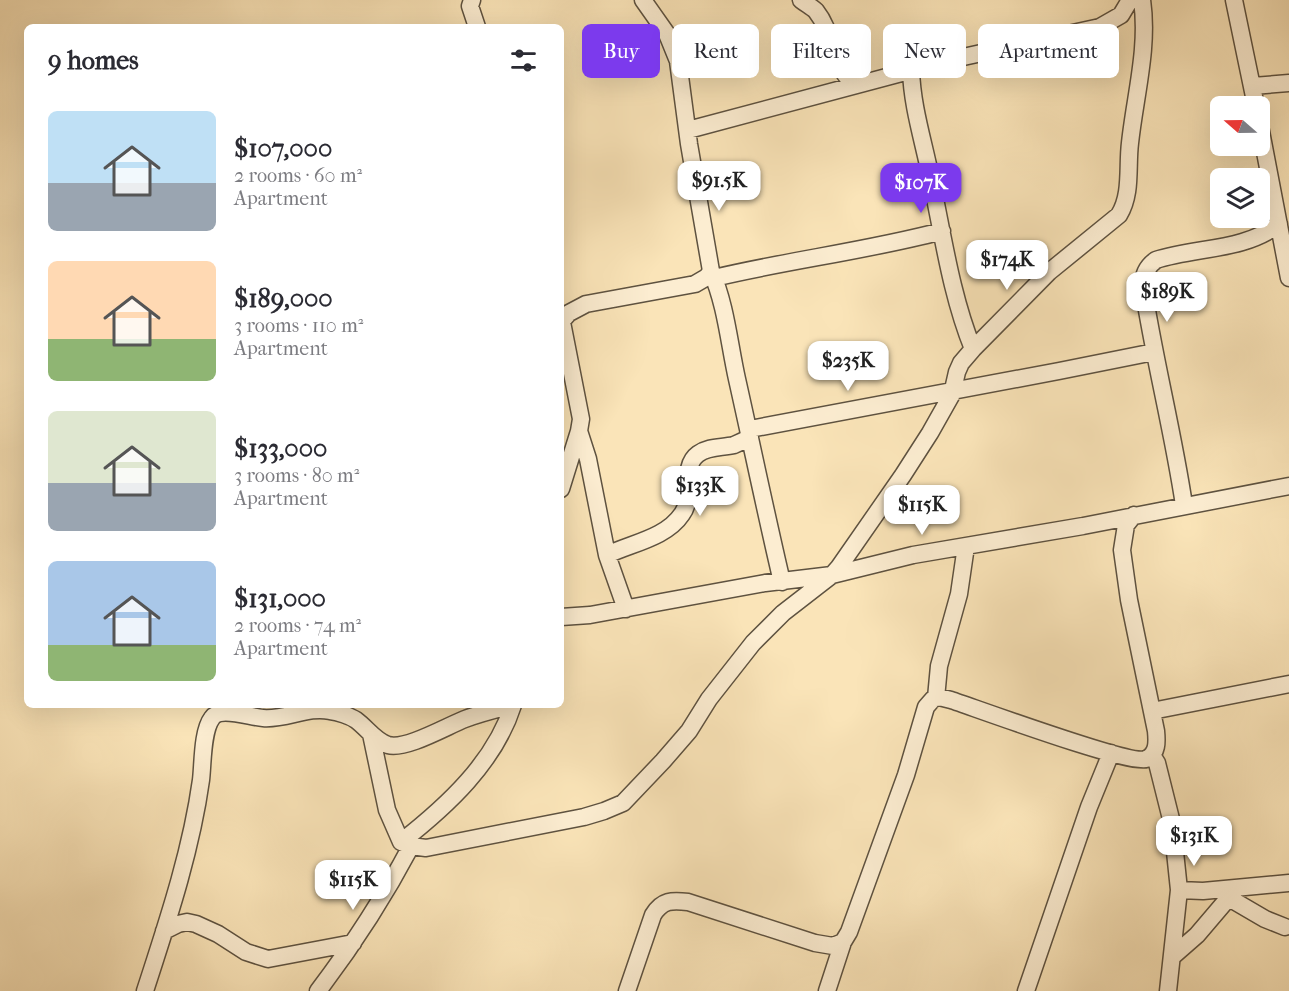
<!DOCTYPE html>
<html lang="en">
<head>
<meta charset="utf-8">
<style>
  body { margin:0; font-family:"IM FELL French Canon",serif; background:#f7f7f7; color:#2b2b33; height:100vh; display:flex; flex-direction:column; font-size:22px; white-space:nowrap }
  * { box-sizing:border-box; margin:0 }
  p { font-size:20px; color:#7c7c81 }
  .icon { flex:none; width:33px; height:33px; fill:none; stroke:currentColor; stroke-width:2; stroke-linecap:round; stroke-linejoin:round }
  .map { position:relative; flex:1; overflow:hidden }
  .side { position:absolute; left:24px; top:24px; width:540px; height:684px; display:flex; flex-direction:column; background:#fff; border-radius:9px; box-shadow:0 6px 24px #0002 }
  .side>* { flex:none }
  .guide { position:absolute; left:582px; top:24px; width:570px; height:54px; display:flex; gap:12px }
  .needle { width:39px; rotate:290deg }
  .fabs { position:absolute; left:1210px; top:96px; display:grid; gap:12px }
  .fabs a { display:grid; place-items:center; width:60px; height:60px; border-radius:9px; background:#fff; box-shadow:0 6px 24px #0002; font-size:30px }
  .price { position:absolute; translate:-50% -51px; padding:0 14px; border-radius:12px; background:#fff; color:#222; font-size:20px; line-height:39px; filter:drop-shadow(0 2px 3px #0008) }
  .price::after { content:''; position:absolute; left:50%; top:36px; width:18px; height:14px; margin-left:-9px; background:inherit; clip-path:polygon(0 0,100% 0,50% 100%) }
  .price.current { background:#7c3aed; color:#fff }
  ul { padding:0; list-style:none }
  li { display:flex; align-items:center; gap:18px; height:150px; padding:0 24px }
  li span { display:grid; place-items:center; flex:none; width:168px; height:120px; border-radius:9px; color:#555 }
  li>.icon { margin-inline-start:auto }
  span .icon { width:72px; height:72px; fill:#fffc; stroke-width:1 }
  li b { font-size:26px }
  h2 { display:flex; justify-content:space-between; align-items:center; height:72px; padding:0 24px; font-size:26px }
  .pill { padding:0 21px; border-radius:9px; background:#fff; box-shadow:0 6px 24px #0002; font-size:21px; line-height:54px }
  .pill.current { background:#7c3aed; color:#fff }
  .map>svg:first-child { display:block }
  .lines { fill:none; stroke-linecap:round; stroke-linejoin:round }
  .minor-casing { stroke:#5e5240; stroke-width:19 }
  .minor { stroke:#fcedd1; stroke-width:16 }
</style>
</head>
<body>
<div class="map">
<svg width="1289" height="991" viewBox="0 0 1289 991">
  <rect width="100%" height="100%" fill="#fae4b8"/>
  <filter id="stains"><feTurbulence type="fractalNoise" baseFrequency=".00333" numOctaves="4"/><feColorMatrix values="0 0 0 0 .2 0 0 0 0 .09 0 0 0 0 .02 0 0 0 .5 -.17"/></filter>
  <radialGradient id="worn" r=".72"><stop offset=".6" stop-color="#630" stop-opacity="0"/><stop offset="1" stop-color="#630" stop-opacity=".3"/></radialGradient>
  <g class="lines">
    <defs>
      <path id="minor" d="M472,0L470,6L477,27
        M801,0C806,4 812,7 816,11C835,35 830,64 855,85
        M1234,0L1256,106
        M911,70C912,107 924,143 931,179C943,235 951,295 973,349
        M1253,86L1289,83
        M1260,126L1289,278
        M688,130L954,59L1100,27L1121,15L1130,0
        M711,271C726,305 729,343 737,379C752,446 766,514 782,582
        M714,278C789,260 867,251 942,231
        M561,317L581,419L579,431L561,489
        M561,322L569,313L586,304L695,284L707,277L711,271L689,144L678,61L667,34L643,0
        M750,429L1059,371L1154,352
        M579,431L588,459L607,555L626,609
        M1184,505C1173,431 1154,359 1143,286C1143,275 1147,266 1156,260C1197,247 1244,251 1279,224
        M607,555C632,543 666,538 682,514C695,497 680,467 698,454C709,446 722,448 734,445C739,443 745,440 750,437
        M561,617L590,615L765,583L832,575L913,555L1083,526L1289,486
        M936,698L939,666L959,594L966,546
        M1152,711L1289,684
        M371,734L387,810L401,842L411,846L426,848L584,817L604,811L623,803L663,761L689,731L709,699L753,643L783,613L832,575L839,567L903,475L930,433L952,394L957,372L961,363L973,349L1049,272L1119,215C1132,194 1127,167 1130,143C1135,96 1149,47 1142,0
        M1152,755L1157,763L1172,823L1179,890L1168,991
        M401,842C447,806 495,762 513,705
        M1179,890L1203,891L1289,883
        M1229,898L1265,919L1285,927
        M164,931L178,924L187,922L196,924L218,934L246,952L268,959L353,943
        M1173,956L1197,935L1237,888
        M145,991C167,923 191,852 201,780C203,764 202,731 212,718C220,706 249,717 263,718C286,720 308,706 330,711C338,712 350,716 356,720C367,728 375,741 388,745C406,750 447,726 465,719C481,713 497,709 513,705
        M318,991C353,945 384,897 411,846
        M627,991L653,915C662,900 672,900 688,902L815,943L833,946L843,942L849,932L906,775L926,707L933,699L939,697L951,700C978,709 1130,765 1146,759C1158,754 1157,741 1156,731L1129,600L1122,550L1126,525L1134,515
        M827,991L843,942
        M1026,991L1089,807L1111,753"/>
    </defs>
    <use href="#minor" class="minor-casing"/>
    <use href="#minor" class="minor"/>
  </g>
  <rect width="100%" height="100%" filter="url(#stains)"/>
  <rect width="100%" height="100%" fill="url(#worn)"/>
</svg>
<div class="fabs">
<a><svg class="needle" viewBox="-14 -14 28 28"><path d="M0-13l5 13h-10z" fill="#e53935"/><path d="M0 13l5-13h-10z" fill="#7c7c81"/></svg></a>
<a><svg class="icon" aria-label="layers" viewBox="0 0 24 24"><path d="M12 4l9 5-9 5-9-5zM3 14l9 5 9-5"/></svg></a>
</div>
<b class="price" style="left:719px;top:212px">$91.5K</b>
<b class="price current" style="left:921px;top:214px">$107K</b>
<b class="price" style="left:1007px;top:291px">$174K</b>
<b class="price" style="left:1167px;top:323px">$189K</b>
<b class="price" style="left:848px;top:392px">$235K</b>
<b class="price" style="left:700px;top:517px">$133K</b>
<b class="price" style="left:922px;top:536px">$115K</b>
<b class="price" style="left:1194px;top:867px">$131K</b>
<b class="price" style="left:353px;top:911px">$115K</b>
<div class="guide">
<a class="pill current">Buy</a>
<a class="pill">Rent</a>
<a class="pill">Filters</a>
<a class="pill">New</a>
<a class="pill">Apartment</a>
</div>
<section class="side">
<h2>9 homes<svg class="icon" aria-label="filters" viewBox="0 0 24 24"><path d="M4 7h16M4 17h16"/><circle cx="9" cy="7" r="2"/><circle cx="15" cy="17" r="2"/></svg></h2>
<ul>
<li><span style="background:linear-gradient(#bfe0f5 60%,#9aa5b1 0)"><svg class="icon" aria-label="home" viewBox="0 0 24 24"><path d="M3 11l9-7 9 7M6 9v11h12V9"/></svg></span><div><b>$107,000</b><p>2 rooms · 60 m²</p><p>Apartment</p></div></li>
<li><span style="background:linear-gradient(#ffd9b3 65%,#8fb573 0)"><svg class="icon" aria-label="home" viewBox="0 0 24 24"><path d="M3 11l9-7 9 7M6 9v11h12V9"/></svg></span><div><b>$189,000</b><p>3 rooms · 110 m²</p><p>Apartment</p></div></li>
<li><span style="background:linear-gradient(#dfe7d0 60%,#9aa5b1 0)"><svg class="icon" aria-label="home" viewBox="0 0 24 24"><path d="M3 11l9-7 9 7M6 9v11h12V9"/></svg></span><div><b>$133,000</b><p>3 rooms · 80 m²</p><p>Apartment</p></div></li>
<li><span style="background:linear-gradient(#a9c7e8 70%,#8fb573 0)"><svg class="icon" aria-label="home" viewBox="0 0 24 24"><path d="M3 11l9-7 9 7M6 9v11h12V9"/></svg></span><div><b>$131,000</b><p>2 rooms · 74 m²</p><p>Apartment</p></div></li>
</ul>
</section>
</div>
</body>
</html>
